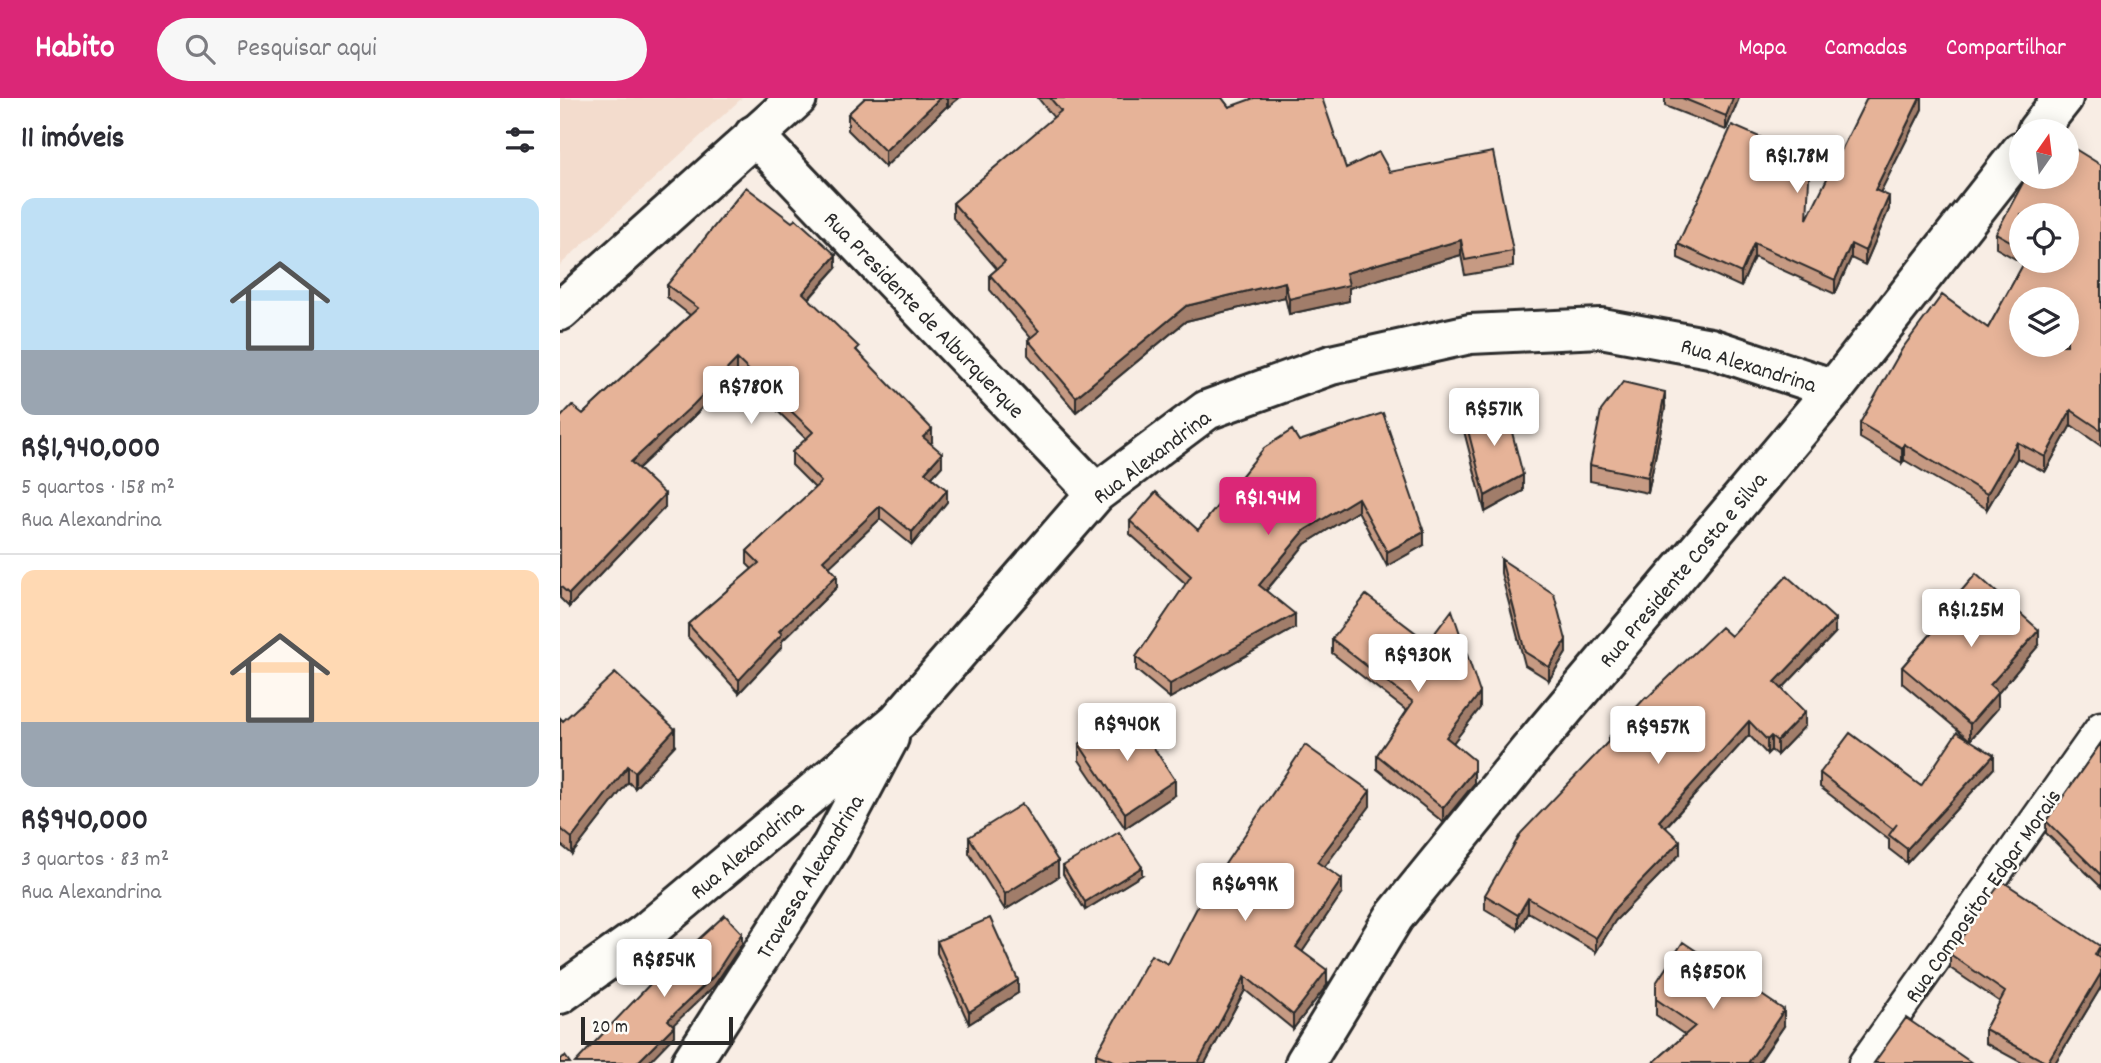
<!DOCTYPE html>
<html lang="pt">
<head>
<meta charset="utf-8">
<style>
  body { margin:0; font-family:Dekko,sans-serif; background:#f7f7f7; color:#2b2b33; height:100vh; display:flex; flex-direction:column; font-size:26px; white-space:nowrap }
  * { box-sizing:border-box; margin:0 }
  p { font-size:23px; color:#7c7c81 }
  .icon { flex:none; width:38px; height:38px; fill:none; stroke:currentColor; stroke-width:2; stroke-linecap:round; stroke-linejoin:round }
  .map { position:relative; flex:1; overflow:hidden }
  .side { display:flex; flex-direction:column; background:#fff; width:560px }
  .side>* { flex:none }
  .needle { width:46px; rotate:14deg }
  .fabs { position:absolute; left:1449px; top:21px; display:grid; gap:14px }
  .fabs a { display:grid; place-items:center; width:70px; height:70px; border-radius:50%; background:#fff; box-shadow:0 4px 18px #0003; font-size:35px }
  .scale { position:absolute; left:21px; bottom:18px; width:152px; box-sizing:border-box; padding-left:7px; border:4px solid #2b2b2b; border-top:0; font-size:19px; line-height:24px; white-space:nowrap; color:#2b2b2b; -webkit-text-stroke:5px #fdfcf7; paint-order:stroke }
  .price { position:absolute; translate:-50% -60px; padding:0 16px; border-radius:7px; background:#fff; color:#222; font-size:23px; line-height:46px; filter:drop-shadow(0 2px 4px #0008) }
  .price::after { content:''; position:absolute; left:50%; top:42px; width:21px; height:16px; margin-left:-10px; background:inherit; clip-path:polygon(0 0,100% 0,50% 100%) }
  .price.selected { background:#db2777; color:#fff }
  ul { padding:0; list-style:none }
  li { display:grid; align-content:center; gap:14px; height:371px; padding:0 21px }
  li+li { border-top:2px solid #e1e1e2 }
  li span { display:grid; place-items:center; height:217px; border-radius:14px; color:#555 }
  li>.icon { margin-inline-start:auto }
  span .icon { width:126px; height:126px; fill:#fffc; stroke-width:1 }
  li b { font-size:30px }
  h2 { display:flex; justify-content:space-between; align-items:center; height:84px; padding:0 21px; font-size:30px }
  header { display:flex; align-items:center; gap:42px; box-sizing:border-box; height:98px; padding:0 35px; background:#db2777; color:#fff }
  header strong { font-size:33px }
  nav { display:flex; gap:38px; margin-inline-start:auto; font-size:24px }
  .search { width:490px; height:63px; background:#f7f7f7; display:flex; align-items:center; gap:18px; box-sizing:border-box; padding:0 24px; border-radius:38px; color:#7c7c81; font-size:26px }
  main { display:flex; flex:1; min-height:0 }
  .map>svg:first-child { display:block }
  .built { fill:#f3dccd }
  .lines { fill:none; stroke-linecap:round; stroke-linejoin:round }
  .service-casing { stroke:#2b2b2b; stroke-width:33 }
  .minor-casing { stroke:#2b2b2b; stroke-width:44 }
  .secondary-casing { stroke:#2b2b2b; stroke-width:44 }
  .service { stroke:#fdfcf7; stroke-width:28 }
  .minor { stroke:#fdfcf7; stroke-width:38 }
  .secondary { stroke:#fdfcf7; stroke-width:38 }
  .wall { fill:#c69a83; stroke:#2b2b2b; stroke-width:2; fill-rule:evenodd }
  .shaded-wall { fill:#a17d6a; stroke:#2b2b2b; stroke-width:2 }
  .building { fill:#e6b398; stroke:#2b2b2b; stroke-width:2; fill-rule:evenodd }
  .labels { text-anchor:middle; stroke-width:5; stroke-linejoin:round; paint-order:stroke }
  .street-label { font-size:23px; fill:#2b2b2b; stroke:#fdfcf7 }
</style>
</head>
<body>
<header>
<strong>Habito</strong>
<div class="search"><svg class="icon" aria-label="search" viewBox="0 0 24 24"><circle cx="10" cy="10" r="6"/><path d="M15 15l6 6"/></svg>Pesquisar aqui</div>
<nav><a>Mapa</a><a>Camadas</a><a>Compartilhar</a></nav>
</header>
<main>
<section class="side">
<h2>11 imóveis<svg class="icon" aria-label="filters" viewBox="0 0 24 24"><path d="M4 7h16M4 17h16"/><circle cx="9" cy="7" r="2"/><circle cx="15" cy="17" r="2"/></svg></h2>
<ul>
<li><span style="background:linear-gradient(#bfe0f5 70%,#9aa5b1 0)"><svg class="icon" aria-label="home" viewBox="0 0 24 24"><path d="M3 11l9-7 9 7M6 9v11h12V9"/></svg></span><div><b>R$1,940,000</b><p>5 quartos · 158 m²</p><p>Rua Alexandrina</p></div></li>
<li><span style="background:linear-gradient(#ffd9b3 70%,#9aa5b1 0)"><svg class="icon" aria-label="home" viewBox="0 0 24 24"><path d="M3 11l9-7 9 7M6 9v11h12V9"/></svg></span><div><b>R$940,000</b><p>3 quartos · 83 m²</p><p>Rua Alexandrina</p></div></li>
</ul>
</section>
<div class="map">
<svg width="1541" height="965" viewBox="0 0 1541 965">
  <rect width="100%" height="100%" fill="#f8ede4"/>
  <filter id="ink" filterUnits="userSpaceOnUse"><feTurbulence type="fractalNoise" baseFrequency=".0143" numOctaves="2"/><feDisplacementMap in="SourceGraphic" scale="14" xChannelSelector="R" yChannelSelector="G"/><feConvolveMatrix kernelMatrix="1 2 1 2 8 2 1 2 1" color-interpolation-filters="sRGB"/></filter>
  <g filter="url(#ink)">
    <path class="built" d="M0,0H182L0,167Z"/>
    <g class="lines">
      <defs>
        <path id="service" d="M1303,965L1541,628"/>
        <path id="minor" d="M1477,33L1503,0
          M194,37L536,395
          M0,896L84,836L338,623L536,395L647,312L771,267L910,236L1041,230L1150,250L1274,291
          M131,965L272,747L329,640
          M745,965L834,819L968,654L1274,291L1461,53"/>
        <path id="secondary" d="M0,213L237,0"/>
      </defs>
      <use href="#service" class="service-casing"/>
      <use href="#minor" class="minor-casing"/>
      <use href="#secondary" class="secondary-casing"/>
      <use href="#service" class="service"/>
      <use href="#minor" class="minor"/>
      <use href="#secondary" class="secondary"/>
    </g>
    <path class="wall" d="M305,0H399L388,9L387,8L325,69L288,32V16Z
      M478,0H662L669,9L786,70L830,74L953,153V169L905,177L901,157L789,190V203L729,216L725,199L626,223L516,314L468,257V242L471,240L430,192V177L437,171L393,120V105L494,20Z
      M1105,0H1179L1166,32L1105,8Z
      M1362,0V11L1320,94L1329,111L1305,167L1291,160L1275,196L1194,159L1181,189L1118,160V146L1248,120Z
      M1541,67V348L1511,327L1485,374L1457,360L1427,411L1344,362L1342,365L1300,340V325L1428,230L1464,166L1436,150V135L1475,81ZM1461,117L1507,163H1461Z
      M276,170L249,201L299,255L372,344L370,345L382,368L372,379L387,404L352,447L320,421L269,469L277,489L222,543V549L179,595L128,539V526L192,471L187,466V453L255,390L232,367V354L246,341L177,273L133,319L78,371L105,409L9,509L0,500V320L23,316L130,217L107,199V187Z
      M1105,310L1088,395L1030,383V367Z
      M904,317L963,393L925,414L904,333Z
      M739,343L864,447L827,468L798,413L745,446L706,493L735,530L610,600L576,572V559L626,486L570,436V423L638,432Z
      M941,461L1006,555L989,582L965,567L941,475Z
      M1382,515L1479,547L1438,595V610L1410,642L1434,670L1347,765L1329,751V742L1260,689V675L1361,688L1410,642L1342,585V569L1382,524Z
      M1275,535L1222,591L1245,628L1217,657L1211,652L1207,656L1189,637L1106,729L1120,756L1055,823L1036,854L968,814L958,831L925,811V797L1048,644V640L1087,600L1171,538Z
      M772,541L920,610L893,645L914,686L883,724L817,671V657L847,613L772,555Z
      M0,620L3,623L115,647L75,690L68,684L12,756L1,747L0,748Z
      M1541,645V789L1486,735V723Z
      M519,646L615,697L565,730L519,662Z
      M810,708L764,769L782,795L742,854L767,887L733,931L685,892L645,965H536V956L608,866Z
      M409,739L498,779L445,812L409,755Z
      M503,768L582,777L525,812L503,776Z
      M377,843L458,895L409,926L377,855Z
      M1390,856L1540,860L1541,889L1495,965H1462L1425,945V931L1440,904L1390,870Z
      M1096,885L1224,928L1199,965H1093L1125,937L1096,917Z"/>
    <path class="shaded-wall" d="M380,0H387V8L325,69V53Z
      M388,0H399L388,9Z
      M1173,0H1179L1166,32V18Z
      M1360,0H1362V11L1315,105V92Z
      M1329,98V111L1305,167V153Z
      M901,142V157L789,190V203L729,216V201L786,175Z
      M1194,145V159L1181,189V175Z
      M1291,146V160L1275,196V182Z
      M276,157V170L243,207V195Z
      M725,184V199L626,223L516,314V299L626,208Z
      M177,261V273L133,319L71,377V364Z
      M1105,294V310L1088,395V379Z
      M1511,312V327L1485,374V359Z
      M372,331V344L363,352V339Z
      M1457,344V360L1427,411V396Z
      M1344,346V362L1342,365V350Z
      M382,355V368L365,387V374Z
      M963,377V393L925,414V398Z
      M387,392V404L352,447V434Z
      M105,396V409L9,509V496Z
      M798,400V413L745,446L699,501V487L745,432Z
      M320,408V421L263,475V462Z
      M864,434V447L827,468V454Z
      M277,477V489L222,543V549L179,595V582L219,533Z
      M735,516V530L610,600V586Z
      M1275,521V535L1215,598V584Z
      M1479,532V547L1438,595V610L1410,642V626L1430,587Z
      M1006,542V555L989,582V569Z
      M920,595V610L886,654V639Z
      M1245,614V628L1217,657V643Z
      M1189,623V637L1099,736V723Z
      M115,631V647L75,690V674Z
      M1211,638V652L1207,656V642Z
      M1434,657V670L1347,765V751Z
      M68,668V684L12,756V740Z
      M914,672V686L883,724V710Z
      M615,682V697L565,730V715Z
      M810,693V708L757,779V764Z
      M1,731V747L0,748V732Z
      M1120,743V756L1055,823L1036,854V840L1055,810Z
      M498,763V779L445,812V796Z
      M582,769V777L525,812V804Z
      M782,781V795L736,863V849Z
      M968,800V814L958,831V817Z
      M182,835V846L154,888L108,932V922Z
      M1540,848V862L1535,857Z
      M767,872V887L733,931V917Z
      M1541,875V889L1495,965H1487Z
      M685,878V892L645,965H637Z
      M458,882V895L409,926V914Z
      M1224,912V928L1198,965H1188Z
      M114,928V938L88,965H77Z"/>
    <path class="building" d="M305,0H380L325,53L288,16Z
      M490,0H662L669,9L694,0H762L786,70L819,54L830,74L933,54L953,153L905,162L901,142L786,175L789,187L729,201L725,184L626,208L516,299L468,242L479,233L430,177L445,164L393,105L501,13Z
      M1122,0H1173L1166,18Z
      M1307,0H1360L1315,92L1329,98L1305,153L1291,146L1275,182L1194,145L1181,175L1118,146L1172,27L1250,61L1247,121Z
      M1507,46L1541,67V332L1511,312L1485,359L1457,344L1427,396L1344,346L1342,350L1300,325L1342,251L1382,197L1428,230L1465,163H1507V117H1461V149L1436,135L1466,79H1470L1475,81L1476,79H1507ZM1461,201H1507V247H1461Z
      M186,89L232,124L236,121L276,157L243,195L299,249L296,252L372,331L363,339L382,355L365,374L387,392L352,434L320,408L263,462L277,477L219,533L222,536L179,582L128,526L199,465L187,453L261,384L232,354L253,334L177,261L133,307L71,364L105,396L9,496L0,488V320L12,307L23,316L138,210L107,187Z
      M1063,284L1105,294L1088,379L1030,367L1041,313Z
      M945,307L963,377L925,398L904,317Z
      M823,315L864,434L827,454L798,400L745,432L699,487L735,516L610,586L576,559L631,478L570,423L596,394L638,432L704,350L732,332L739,343Z
      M941,461L994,496L1006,542L989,569L965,554Z
      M1416,476L1479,532L1430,587L1438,594L1410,626L1342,569L1386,519L1382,515Z
      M1227,478L1275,521L1215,584L1245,614L1217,643L1211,638L1207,642L1189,623L1099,723L1120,743L1055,810L1036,840L968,800L958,817L925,797L961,735L1050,642L1048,640L1086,599L1087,600L1161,529L1171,538Z
      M806,497L868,544L892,512L920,595L886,639L914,662V672L883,710L817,657L853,604L772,541Z
      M55,575L115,631L75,674L68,668L12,740L1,731L0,732V620L3,623Z
      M559,621H575L615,682L565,715L519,646Z
      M1397,634L1434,657L1347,751L1329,737L1337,726L1333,731L1260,675L1290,635L1361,688Z
      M1541,645V777L1486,723Z
      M745,647L810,693L757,764L782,781L736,849L767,872L733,917L685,878L638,965H553L554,963L536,956L591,857L608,866L641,802Z
      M462,706L498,763L445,796L409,739Z
      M559,734L582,769L525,804L503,768Z
      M1442,783L1540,848L1535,857L1541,861V875L1487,965L1425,931L1445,894L1390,856Z
      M165,817L182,835L154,878L108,922L114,928L77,965H15L92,884Z
      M430,820L458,882L409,914L377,843Z
      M1123,844L1224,912L1188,965H1093L1135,928L1096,901V885Z
      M1346,920L1412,965H1314Z
      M5,958L10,965H0V961Z"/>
  </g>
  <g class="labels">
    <g class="street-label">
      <text transform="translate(365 216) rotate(46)" y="8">Rua Presidente de Alburquerque</text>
      <text transform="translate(1189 266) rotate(17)" y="8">Rua Alexandrina</text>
      <text transform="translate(591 358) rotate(-37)" y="8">Rua Alexandrina</text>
      <text transform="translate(1122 471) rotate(-50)" y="8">Rua Presidente Costa e Silva</text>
      <text transform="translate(186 751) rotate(-40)" y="8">Rua Alexandrina</text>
      <text transform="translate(249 778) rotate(-59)" y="8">Travessa Alexandrina</text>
      <text transform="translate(1422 797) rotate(-55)" y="8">Rua Compositor Edgar Morais</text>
    </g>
  </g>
</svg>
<div class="fabs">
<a><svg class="needle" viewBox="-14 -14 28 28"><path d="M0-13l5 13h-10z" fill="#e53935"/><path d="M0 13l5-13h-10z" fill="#7c7c81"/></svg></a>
<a><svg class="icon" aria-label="locate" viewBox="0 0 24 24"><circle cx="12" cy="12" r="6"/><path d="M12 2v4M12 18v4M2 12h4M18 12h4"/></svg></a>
<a><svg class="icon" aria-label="layers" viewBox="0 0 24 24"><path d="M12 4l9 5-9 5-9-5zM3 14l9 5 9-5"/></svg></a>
</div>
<div class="scale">20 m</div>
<b class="price" style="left:1237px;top:97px">R$1.78M</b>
<b class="price" style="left:191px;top:328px">R$780K</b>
<b class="price" style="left:934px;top:350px">R$571K</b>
<b class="price selected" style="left:708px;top:439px">R$1.94M</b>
<b class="price" style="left:1411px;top:551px">R$1.25M</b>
<b class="price" style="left:858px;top:596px">R$930K</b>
<b class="price" style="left:567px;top:665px">R$940K</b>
<b class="price" style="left:1098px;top:668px">R$957K</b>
<b class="price" style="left:685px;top:825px">R$699K</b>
<b class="price" style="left:104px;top:901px">R$854K</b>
<b class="price" style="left:1153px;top:913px">R$850K</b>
</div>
</main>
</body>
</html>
